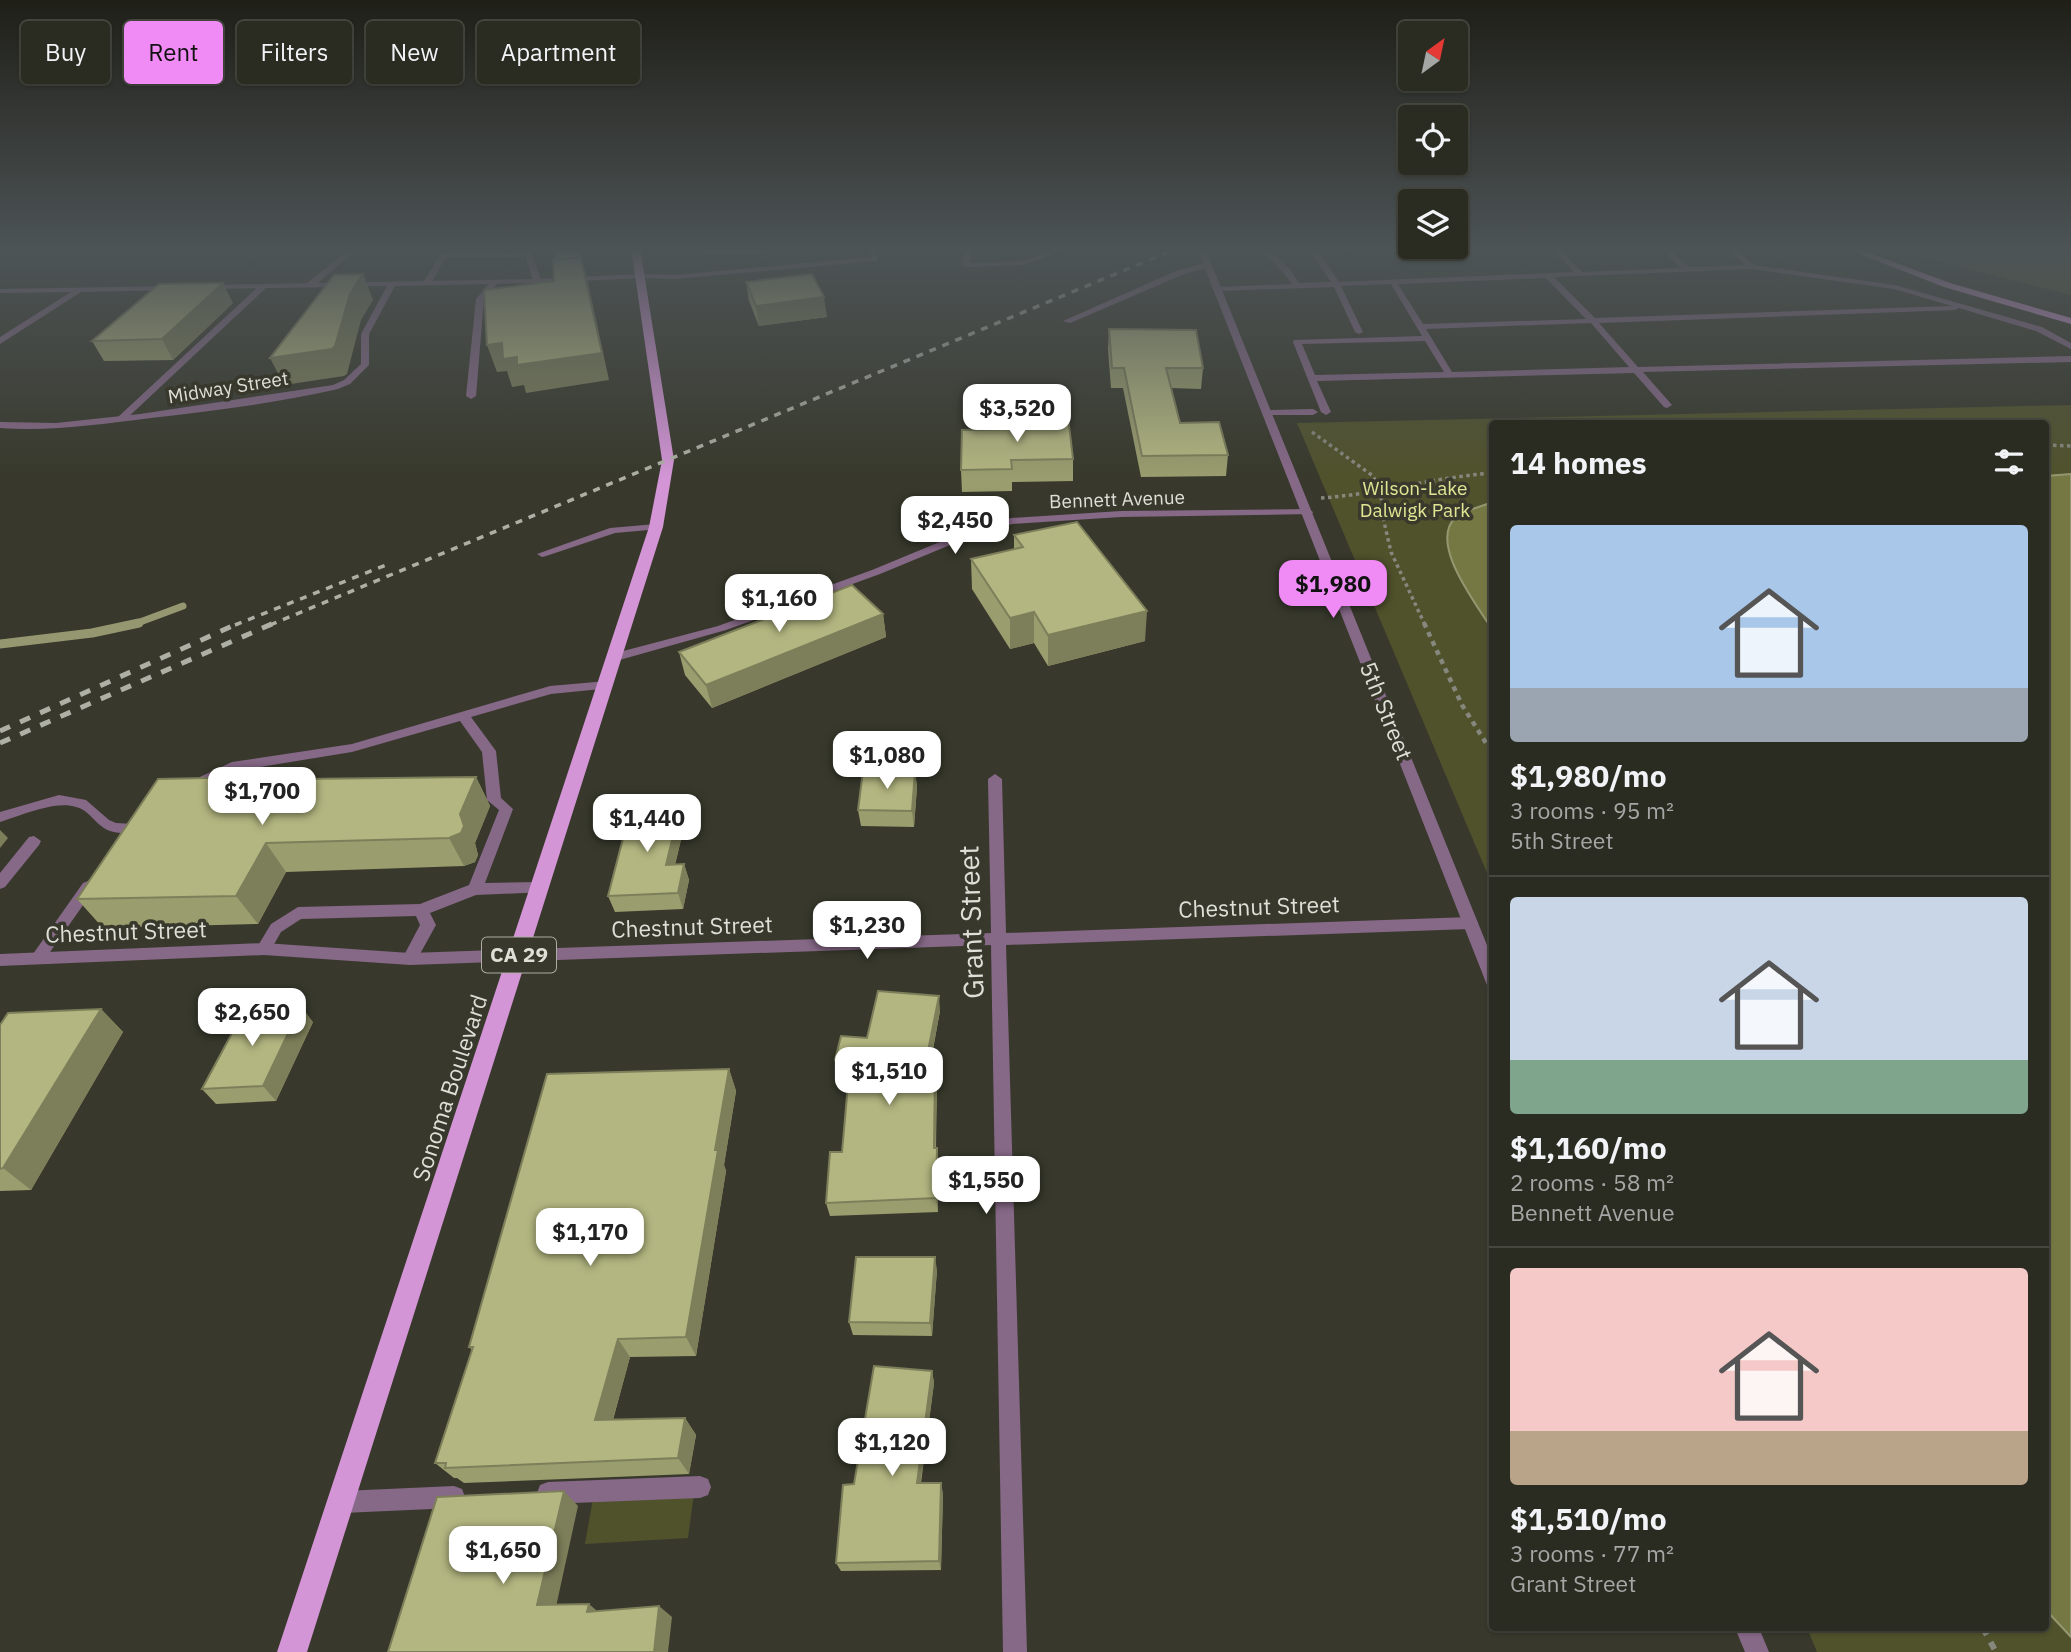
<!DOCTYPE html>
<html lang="en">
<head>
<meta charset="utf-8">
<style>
  body { margin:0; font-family:"IBM Plex Sans",sans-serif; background:#36372e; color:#f1f3f6; height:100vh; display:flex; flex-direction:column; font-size:26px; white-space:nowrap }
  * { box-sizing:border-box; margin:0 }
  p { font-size:23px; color:#a5a7a5 }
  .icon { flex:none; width:38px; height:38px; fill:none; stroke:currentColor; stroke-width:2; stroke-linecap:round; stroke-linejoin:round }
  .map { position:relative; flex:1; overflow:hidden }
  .panel { position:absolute; left:1489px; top:420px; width:560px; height:1211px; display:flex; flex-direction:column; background:#2a2b21; border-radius:7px; box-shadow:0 2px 5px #0004,0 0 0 2px #46473f }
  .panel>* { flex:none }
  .top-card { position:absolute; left:21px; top:21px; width:665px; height:63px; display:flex; gap:14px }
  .needle { width:46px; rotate:33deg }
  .buttons { position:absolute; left:1398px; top:21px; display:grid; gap:14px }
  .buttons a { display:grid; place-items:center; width:70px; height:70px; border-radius:7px; background:#2a2b21; box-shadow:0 2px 5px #0004,0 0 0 2px #46473f; font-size:35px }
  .price { position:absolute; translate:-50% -60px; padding:0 16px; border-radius:14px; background:#fff; color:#222; font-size:23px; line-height:46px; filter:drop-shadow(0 2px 4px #0008) }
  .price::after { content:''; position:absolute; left:50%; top:42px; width:21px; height:16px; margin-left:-10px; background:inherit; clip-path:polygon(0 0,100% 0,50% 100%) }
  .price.current { background:#f08bf6; color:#111 }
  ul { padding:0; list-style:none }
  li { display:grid; align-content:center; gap:14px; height:371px; padding:0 21px }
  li+li { border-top:2px solid #46473f }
  li span { display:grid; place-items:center; height:217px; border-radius:7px; color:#555 }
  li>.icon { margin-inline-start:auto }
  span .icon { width:126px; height:126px; fill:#fffc; stroke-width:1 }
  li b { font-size:30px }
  h2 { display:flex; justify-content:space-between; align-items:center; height:84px; padding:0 21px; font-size:30px }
  .chip { padding:0 24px; border-radius:7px; background:#2a2b21; box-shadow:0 2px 5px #0004,0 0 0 2px #46473f; font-size:24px; line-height:63px }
  .chip.current { background:#f08bf6; color:#111 }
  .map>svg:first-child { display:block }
  .green { fill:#50522c }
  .water { fill:#767844; stroke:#959770; stroke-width:2 }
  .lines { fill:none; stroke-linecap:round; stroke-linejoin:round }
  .stream-far1 { stroke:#959770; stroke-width:7 }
  .stream { stroke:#959770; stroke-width:9 }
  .path-far2 { stroke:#86877d; stroke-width:3.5; stroke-dasharray:3.5 3.5; stroke-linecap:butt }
  .path-far1 { stroke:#86877d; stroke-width:4.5; stroke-dasharray:5 5; stroke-linecap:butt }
  .path { stroke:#86877d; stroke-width:6; stroke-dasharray:8 8; stroke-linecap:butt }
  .service { fill:#866887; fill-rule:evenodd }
  .minor { fill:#866887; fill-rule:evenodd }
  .tertiary { fill:#866887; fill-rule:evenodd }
  .primary { fill:#d395d6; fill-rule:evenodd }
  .rail-far1 { stroke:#aeafa5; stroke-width:3.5; stroke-dasharray:7 7; stroke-linecap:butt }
  .rail { stroke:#aeafa5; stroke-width:5; stroke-dasharray:11 11; stroke-linecap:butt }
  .wall { fill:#9a9d6e }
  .shaded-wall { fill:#7d7f5a }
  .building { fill:#b3b680; stroke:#7d7f5a; stroke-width:2 }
  .labels { text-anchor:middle; stroke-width:7; stroke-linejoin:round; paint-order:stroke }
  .far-street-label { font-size:19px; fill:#dedfd7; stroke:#38392c }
  .far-park-label { font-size:19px; fill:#e0e493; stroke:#38392c }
  .shield { fill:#38392c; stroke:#acada4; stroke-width:2 }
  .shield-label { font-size:21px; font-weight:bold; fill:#dedfd7 }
  .street-label { font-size:23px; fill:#dedfd7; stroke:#38392c }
  .near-street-label { font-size:28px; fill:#dedfd7; stroke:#38392c }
</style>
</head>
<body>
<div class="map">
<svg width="2071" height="1652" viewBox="0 0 2071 1652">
  <rect width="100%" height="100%" fill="#38392c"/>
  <path class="green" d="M1895,248H2071V295L1914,255Z
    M2071,405V1652H1817L1807,1628H2046V424H1493V887L1297,423Z
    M695,1486L688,1538L585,1544L594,1493Z"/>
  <path class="water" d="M2071,474V1637L2046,1610V476Z
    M1493,502V631C1478,606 1427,543 1456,517C1465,510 1483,506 1493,502Z"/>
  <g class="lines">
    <path class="stream-far1" d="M132,625L183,606"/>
    <path class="stream" d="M0,644L92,633L139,623"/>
    <path class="path-far2" d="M1312,432L1373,476L1381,492L1382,513L1391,552L1425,625
      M2046,445L2071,446
      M1321,498C1379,494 1435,477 1493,473"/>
    <path class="path-far1" d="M1424,623L1462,705L1493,754"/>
    <path class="path" d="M1983,1628L1996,1652"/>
    <path class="service" d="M351,248H359L313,287H307V283Z
      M870,248H878L877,261L675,279L640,278L636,276L640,274L675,275L870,257Z
      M964,248H972L970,263L1023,261L1060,248H1070L1024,265L966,267L962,265Z
      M1259,248H1267L1289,268L1299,283L1331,282L1308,248H1316L1339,282L1574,272L1551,248H1559L1582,272L1681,268L1660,248H1668L1689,267L1745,265L1727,248H1735L1754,265L1895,285L2042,327L2071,343V349L2036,331L1959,308L1955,310L1599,323L1638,367L2071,356V362L1643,372L1672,405L1667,408L1664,407L1634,373L1317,381L1331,412L1326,415L1321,412L1293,342L1294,340L1422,336L1391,284L1341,286L1363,332L1359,334L1355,332L1334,287L1217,291L1216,289L1220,287L1292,284L1283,272ZM1752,269L1894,289L1952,306L1595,318L1554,277ZM1546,278L1586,319L1423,324L1398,284ZM1591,323L1629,367L1452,372L1426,329ZM1425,341L1444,372L1315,375L1302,344Z
      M444,253H532L541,281L537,283L533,281L526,257H446L430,285H424L423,283L440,255Z
      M1208,262L1212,264L1211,266L1182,275L1070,323L1063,321L1176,271Z
      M492,280L499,282L484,299L476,396L471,399L466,396L476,299Z
      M261,284L268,286L124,421H118V417Z
      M1269,410L1313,409L1318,412L1313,415H1266L1264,413Z
      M656,524L660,525V529L615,533L546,556L542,557L537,554L610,528Z
      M607,681L611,682L613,685L611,688L551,694L471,717L496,751L501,798L513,809L485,883L541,882L546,884L548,888L546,892L476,895L430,913L436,925L415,963L410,965L405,963L402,959L420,925L416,916L301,919L281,932L269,953L264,955L259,953L256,949L271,924L298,907L420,904L469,885L499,810L487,800L482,752L460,721L352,752L235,771L192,791L187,789L185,786L187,783L232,762L352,744L550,686Z
      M59,795L86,800L109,820L116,823L135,824L137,828C133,833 130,833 123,833C96,833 95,812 76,807C55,800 20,816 0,822V812Z
      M34,836L41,841L39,845L5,887L0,889V873L29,837Z
      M88,881L93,883L95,887L93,891L43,962L38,964L33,962L30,958L33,954L83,883Z
      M700,1476L708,1479L711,1487L708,1495L700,1498L548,1504L540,1501L537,1493L540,1485L548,1482Z
      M454,1486L462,1489L465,1497L462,1505L454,1508L343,1513L335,1510L332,1502L335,1494L343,1491Z"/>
    <path class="minor" d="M640,274H643V278L537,283L395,286L369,334V365L350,384L338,389C277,403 213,411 151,418C101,424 50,432 0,428V422L56,423L140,414L333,385L344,380L361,364V334L387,286L205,289L204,287L208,285L537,279Z
      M174,286H177V290L81,292L0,344V337L71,292L0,293V289Z
      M1308,509L1313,512L1312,514L1121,517L1012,524L967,538L880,574L726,630L616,661L610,657L612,654L718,626L872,570L959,534L1011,518L1121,511Z
      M995,774L1002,779L1006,933L1470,917L1475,919L1478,923L1475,927L1470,929L1006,945L1027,1652H1003L991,945L410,965L264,955L0,966V954L264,943L410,953L991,933L988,779Z"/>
    <path class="tertiary" d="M1197,248H1205L1493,960V986L1487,985L1485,980Z
      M1735,1628H1759L1769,1652H1745Z"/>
    <path class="primary" d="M631,248H640L674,460L663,527L307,1652H277L649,527L662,460Z
      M1844,248H1856L1950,283L2071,318V324L1944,287Z"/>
    <path class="rail-far1" d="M235,625L386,565
      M270,625L1178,248"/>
    <path class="rail" d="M0,731L239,623
      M0,743L274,623"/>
  </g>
  <path class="wall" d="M705,248H782H766L765,253L706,254Z
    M1339,248H1390L1342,251Z
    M746,282L827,317L759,326L749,301Z
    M233,303L173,360L104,361L92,341Z
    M1109,329L1203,368L1201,389L1171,388L1180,423L1228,455L1226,476L1141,477L1123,388H1111L1108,349Z
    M962,430L1073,459V481L1012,482V491L962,492L961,470Z
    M1014,535L1145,641L1048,666L1034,643L1010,649L972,589L971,559L1014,549Z
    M883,614L886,637L712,708L685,675L679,652Z
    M915,771L917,787L914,827L861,826L858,810Z
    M304,776L306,779L476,777L490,806L475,843L478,855L475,862L464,866L286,872L258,924L103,928L77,899Z
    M685,823L675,865L684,864L689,880L683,909L615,912L608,896Z
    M101,1009L123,1032L31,1190L0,1191V1025Z
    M940,1011L930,1066H935L937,1081L936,1148H937L938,1162V1212L830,1216L826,1203L842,1152L848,1076L838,1075L835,1060L867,1038Z
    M313,1022L276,1101L216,1104L202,1089Z
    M729,1069L736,1091L724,1165L726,1171L696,1356L630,1357L613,1420L685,1418L696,1435L689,1474L464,1483L457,1478H454L435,1463L472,1350L469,1347Z
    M937,1270L932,1336L853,1335L849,1322Z
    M932,1371L934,1383L921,1483L943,1493L941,1570L841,1571L836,1563L854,1484Z"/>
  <path class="shaded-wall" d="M581,258L588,283L609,380L526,393L524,385L512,387L507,371L497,372L487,345L502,343L517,357Z
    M363,274L373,300L361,320L347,374L344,376L284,385L270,358L350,294Z
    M223,283L233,303L173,360L162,339Z
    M824,297L827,317L759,326L756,306Z
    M1147,611L1145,641L1048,666V635Z
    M1034,612V643L1010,649V618Z
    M883,614L886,637L712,708L706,685Z
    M915,771L917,787L914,827L912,811Z
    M476,777L490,806L475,843L478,855L475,862L464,866L449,838Z
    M680,807L685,823L671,881L666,865Z
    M0,830L8,838L0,848Z
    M266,843L286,872L258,924L236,896Z
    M684,864L689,880L683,909L678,893Z
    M939,996L940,1011L927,1081L925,1066Z
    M301,1006L313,1022L276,1101L263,1086Z
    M101,1009L123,1032L31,1190L3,1168Z
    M935,1066L937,1081L935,1162L934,1148Z
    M729,1069L736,1091L724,1165L726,1171L696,1356L686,1337L715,1150Z
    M937,1148L938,1162V1212L936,1198Z
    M935,1257L937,1270L932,1336L930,1323Z
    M618,1339L630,1357L608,1437L595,1420Z
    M932,1371L934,1383L919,1494L917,1483Z
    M685,1418L696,1435L689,1474L678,1458Z
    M941,1483L943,1493L941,1570L939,1561Z
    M564,1491L578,1506L554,1616L537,1605Z
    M589,1604L603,1616L587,1612Z
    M659,1606L672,1617L668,1652H654Z"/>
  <path class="building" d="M554,248H579L582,261L581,258L555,259Z
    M581,258L602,353L517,365V357L503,359L502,343L487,345L484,290L554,281L553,259Z
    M363,274L350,294L335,346L332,349L270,358L334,275Z
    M812,274L824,297L756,306L746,282Z
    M223,283L162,339L92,341L159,284Z
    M1109,329L1196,330L1203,368H1166L1180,423L1219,422L1228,455L1142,456L1124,368H1112Z
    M1068,417L1073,459L1011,460L1012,469L961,470L962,430L1007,429V419Z
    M1077,522L1147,611L1048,635L1034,612L1010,618L971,559L1023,547L1014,535Z
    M852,585L883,614L706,685L679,652Z
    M863,771H915L912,811L858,810Z
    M304,776L302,779L476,777L460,814L464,826L461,833L449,838L266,843L236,896L77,899L158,779Z
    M680,807L666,865L684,864L678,893L608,896L631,808Z
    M878,991L939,996L925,1066H935L934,1148H937L936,1198L826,1203L830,1152H842L850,1062L835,1060L841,1036L867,1038Z
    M301,1006L263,1086L202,1089L245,1009Z
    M101,1009L3,1168L0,1169V1025L8,1013Z
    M729,1069L715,1150H718L686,1337L618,1339L595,1420L685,1418L678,1458L445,1468L446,1463H435L473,1347H469L547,1074Z
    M856,1257H935L930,1323L849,1322Z
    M874,1366L932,1371L917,1483H941L939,1561L836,1563L843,1485L854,1484Z
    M564,1491L537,1605L589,1604L587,1612L659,1606L654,1652H388L437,1497Z"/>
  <linearGradient id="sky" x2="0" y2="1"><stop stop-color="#1f1f18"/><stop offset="0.52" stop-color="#4d5456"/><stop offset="1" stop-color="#4d5456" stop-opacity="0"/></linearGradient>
  <rect width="2071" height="479" fill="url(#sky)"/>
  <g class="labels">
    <g class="far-street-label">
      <text transform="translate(228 387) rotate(-9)" y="7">Midway Street</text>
      <text transform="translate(1117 499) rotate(-2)" y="7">Bennett Avenue</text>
    </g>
    <g class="far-park-label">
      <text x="1415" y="495">Wilson-Lake<tspan x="1415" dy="22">Dalwigk Park</tspan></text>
    </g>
    <rect class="shield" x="482" y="937.5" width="74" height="35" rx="5"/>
    <g class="shield-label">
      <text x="519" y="962">CA 29</text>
    </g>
    <g class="street-label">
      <text transform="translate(1386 711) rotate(68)" y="8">5th Street</text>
      <text transform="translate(1259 907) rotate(-2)" y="8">Chestnut Street</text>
      <text transform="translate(692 927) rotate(-2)" y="8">Chestnut Street</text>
      <text transform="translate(126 932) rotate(-2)" y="8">Chestnut Street</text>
      <text transform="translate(450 1088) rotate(-72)" y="8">Sonoma Boulevard</text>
    </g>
    <g class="near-street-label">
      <text transform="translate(971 922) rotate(-92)" y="10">Grant Street</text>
    </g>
  </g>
</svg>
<div class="buttons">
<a><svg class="needle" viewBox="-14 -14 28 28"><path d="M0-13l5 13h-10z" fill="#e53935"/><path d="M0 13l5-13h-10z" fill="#a5a7a5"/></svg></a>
<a><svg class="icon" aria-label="locate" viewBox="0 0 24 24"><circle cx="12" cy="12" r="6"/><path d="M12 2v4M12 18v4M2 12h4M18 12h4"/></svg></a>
<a><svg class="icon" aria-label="layers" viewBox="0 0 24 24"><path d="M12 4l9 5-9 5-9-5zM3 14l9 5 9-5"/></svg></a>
</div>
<b class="price" style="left:1017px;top:444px">$3,520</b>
<b class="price" style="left:955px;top:556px">$2,450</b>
<b class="price current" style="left:1333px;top:620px">$1,980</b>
<b class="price" style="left:779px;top:634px">$1,160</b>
<b class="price" style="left:887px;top:791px">$1,080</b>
<b class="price" style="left:262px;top:827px">$1,700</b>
<b class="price" style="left:647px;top:854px">$1,440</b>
<b class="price" style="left:867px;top:961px">$1,230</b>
<b class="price" style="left:252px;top:1048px">$2,650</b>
<b class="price" style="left:889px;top:1107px">$1,510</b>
<b class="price" style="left:986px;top:1216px">$1,550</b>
<b class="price" style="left:590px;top:1268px">$1,170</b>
<b class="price" style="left:892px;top:1478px">$1,120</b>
<b class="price" style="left:503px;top:1586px">$1,650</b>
<div class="top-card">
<a class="chip">Buy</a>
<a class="chip current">Rent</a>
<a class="chip">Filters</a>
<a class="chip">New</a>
<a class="chip">Apartment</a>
</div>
<section class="panel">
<h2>14 homes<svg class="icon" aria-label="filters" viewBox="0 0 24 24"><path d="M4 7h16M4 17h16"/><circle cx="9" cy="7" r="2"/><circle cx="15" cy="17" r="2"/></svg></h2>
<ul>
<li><span style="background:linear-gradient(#a9c7e8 75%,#9aa5b1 0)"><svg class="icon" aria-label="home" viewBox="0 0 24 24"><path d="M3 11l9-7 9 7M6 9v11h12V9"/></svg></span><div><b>$1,980/mo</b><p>3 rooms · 95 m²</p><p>5th Street</p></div></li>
<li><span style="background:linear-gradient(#c9d6e8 75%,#7fa58c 0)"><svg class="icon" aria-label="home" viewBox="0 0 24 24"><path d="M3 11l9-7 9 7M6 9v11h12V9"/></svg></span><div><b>$1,160/mo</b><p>2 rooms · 58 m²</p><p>Bennett Avenue</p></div></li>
<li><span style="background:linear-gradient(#f6c9c9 75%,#b9a48a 0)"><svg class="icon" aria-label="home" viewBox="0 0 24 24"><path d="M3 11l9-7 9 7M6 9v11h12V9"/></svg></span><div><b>$1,510/mo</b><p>3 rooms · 77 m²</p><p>Grant Street</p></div></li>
</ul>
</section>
</div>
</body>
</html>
